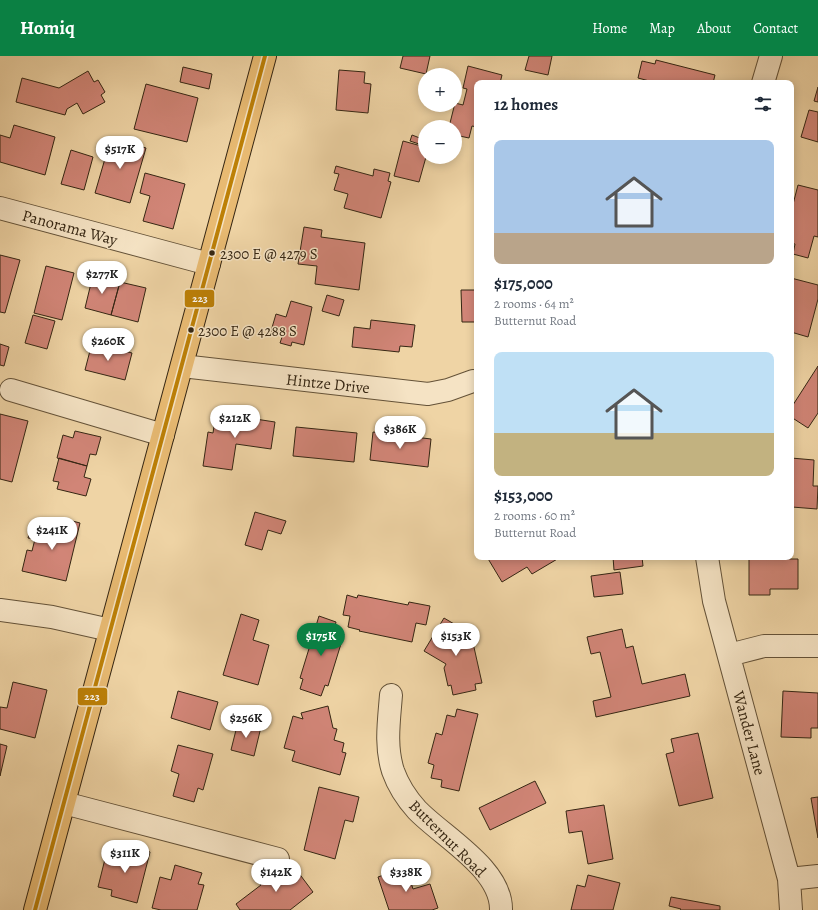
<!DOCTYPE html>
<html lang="en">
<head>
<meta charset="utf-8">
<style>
  body { margin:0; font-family:Alegreya,serif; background:#f2f2f3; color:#1f2937; height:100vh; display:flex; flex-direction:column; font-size:15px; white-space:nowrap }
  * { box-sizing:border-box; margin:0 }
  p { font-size:13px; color:#747a83 }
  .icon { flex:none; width:22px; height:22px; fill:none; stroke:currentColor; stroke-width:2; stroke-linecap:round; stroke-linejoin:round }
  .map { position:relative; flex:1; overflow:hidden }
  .sheet { position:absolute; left:474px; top:24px; width:320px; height:480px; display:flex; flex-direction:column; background:#fff; border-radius:8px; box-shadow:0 2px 10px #0003 }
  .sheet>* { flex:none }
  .buttons { position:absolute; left:418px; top:12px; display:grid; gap:8px }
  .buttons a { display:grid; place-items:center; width:44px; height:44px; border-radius:50%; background:#fff; box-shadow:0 2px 10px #0003; font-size:20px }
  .price { position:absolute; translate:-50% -34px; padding:0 9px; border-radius:14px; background:#fff; color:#222; font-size:13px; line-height:26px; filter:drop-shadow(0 1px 2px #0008) }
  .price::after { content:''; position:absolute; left:50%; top:24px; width:12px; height:9px; margin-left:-6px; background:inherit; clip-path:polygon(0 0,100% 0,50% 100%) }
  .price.on { background:#0b8043; color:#fff }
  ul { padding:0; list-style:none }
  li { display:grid; align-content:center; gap:8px; height:212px; padding:0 20px }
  li span { display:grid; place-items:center; height:124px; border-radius:8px; color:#555 }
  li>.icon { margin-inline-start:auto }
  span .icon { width:72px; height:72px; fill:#fffc; stroke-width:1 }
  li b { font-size:17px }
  h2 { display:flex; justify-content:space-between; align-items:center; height:48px; padding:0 20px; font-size:17px }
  header { display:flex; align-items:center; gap:24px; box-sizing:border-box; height:56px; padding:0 20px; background:#0b8043; color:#fff }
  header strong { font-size:19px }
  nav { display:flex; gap:22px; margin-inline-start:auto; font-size:14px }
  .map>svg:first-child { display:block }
  .building { fill:#d18577; stroke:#352613 }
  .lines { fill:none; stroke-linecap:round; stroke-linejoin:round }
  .minor-casing { stroke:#645238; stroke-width:24 }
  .major-casing { stroke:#352613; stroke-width:24 }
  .minor { stroke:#f5e3c4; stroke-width:22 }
  .major { stroke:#e8ba72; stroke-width:22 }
  .bus-1-casing { stroke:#f5e3c4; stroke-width:7 }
  .bus-1 { stroke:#bd8006; stroke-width:4 }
  .bus-dot { fill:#352613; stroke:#f5e3c4; stroke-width:1.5 }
  .labels { text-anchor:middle; stroke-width:3; stroke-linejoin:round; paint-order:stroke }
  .bus-label { font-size:15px; fill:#352613; stroke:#f5e3c4; text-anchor:start }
  .street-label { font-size:16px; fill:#352613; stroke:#f5e3c4 }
  .line-badge { stroke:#f5e3c4; stroke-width:1.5 }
  .badge-label { font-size:11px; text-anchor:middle; font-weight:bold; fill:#fff }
</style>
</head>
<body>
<header>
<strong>Homiq</strong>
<nav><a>Home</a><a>Map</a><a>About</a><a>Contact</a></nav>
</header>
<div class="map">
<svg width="818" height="854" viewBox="0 0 818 854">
  <rect width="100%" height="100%" fill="#efd4a5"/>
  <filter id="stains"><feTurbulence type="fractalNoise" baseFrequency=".005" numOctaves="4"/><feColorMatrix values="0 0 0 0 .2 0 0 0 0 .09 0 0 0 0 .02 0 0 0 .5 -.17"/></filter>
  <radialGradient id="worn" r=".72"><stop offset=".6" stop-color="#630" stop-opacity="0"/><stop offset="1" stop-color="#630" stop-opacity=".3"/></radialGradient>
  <path class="building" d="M403,0H430L426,18L400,12Z
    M529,0H552L548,19L525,14Z
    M656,4L715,19L713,27H657L638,22L642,5L655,8Z
    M468,10L502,19L500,27H477V71L472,70L469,82L455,79V71H449L455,47L463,49L467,33L463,32Z
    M183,11L212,18L209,33L180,26Z
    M339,14L365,16L364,27L371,28L368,57L336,54Z
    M88,15L94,26L98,24L105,36L101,39L105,46L83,58L77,47L67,53L65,59L16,46L22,22L59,32Z
    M146,28L198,42L187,86L134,73Z
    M818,31V46L814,45Z
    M809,54L818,56V86L801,81Z
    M14,69L55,81L45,119L0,106V79L10,82Z
    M412,79L425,84V90L410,85Z
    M111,82L146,92L130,147L95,137Z
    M403,85L425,91L426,101L419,126L394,120Z
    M71,94L93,101L84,134L61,128Z
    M336,110L373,120L374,113L390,117L388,125L391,126L381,162L344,152L348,138L334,134L339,118L334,117Z
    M145,117L185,128L173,173L143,165L150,140L140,137Z
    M798,129L818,134V181L814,180L808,202L793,198L795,188L791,187V156Z
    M304,171L322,174L321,181L365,187L359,234L315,228L317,210L298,208Z
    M0,199L20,204L5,257L0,256Z
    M46,210L74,217L62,264L34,257Z
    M93,219L120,226L111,259L85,252Z
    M791,222L818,229V243L808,281L791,276Z
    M120,226L146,232L138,266L111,259Z
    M461,234H477V266H462Z
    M327,239L344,244L339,260L322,255Z
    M291,245L312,251L304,289L292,286L291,290L280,287L283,278L271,275L276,258L286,261Z
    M33,259L55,265L47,293L25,287Z
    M371,264L415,269L412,291L400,290L399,296L352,291L354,271L370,273Z
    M92,287L132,297L125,324L85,314Z
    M0,288L9,291L4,310L0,309Z
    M818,310V357L808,372L791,361V352Z
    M216,357L275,366L271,393L236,388L232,414L203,410L208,376L213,377Z
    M0,358L28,365L12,426L0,423Z
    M296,371L357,377L354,406L293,400Z
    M75,375L101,381L96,399L90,398L87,410L57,402L63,379L73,382Z
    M373,376L431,383L428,411L370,404Z
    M59,402L87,410L84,421L91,423L86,440L57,433L59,426L53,425Z
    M791,402L814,404L813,430H818L817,453L792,451L793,431H791Z
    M255,456L286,465L281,478L268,474L262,494L245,489Z
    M61,462L80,467L66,525L22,515L27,494L32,495L35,483L28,482L31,471L58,478Z
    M487,501H558L559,502L532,518L527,511L502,526Z
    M613,501H642L643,510L614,514Z
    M749,501H765V503H798V533H770V539H749Z
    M620,516L623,538L594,541L591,520Z
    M347,539L357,542L358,539L408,549L409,546L430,550L426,569L416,567L412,586L359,575L360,574L348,571L350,560L343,559Z
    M241,558L259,564L253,584L269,589L258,629L223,619Z
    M319,560L336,566L334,574L344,578L328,630L325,629L321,640L300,633L303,623L300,622Z
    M444,562L471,578L482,627L475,628L476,634L453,639L451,629L448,630L444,612L446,608L424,595Z
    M622,573L626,592L633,590L642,628L685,618L690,640L596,661L593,645L611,641L600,596L591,598L587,581Z
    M13,626L47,634L35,682L0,673V651L7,652Z
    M178,635L218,646L210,674L171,662Z
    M783,635L818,637V672H811V682L781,681Z
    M328,650L333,672L337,673L334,684L344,687L342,696L346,697L340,719L292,705L295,695L284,692L293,660L303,663L301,657Z
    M457,653L478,658L459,735L441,731L442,724L431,722L434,709L428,707L436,677L442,679L447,659L455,661Z
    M238,666L261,671L254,700L231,694Z
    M698,677L713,742L679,750L666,698L674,696L671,683Z
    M0,688L7,690L0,720Z
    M178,689L213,698L203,734L198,732L194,746L173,740L179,718L171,715Z
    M535,725L546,747L490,774L479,752Z
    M319,731L359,741L353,766L345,764L335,803L304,794Z
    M818,741V782L811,742Z
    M604,749L613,803L588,808L582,775L569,777L566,755Z
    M123,789L150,796L137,847L111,840L112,834L98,831L106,799L120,802Z
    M175,809L202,817L198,828L204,829L197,854H161L152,852L160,821L171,824Z
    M406,811L413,833L430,828L438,852L432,854H389L378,821Z
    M272,812L284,828L298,816L313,836L290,854H240L236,848L261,829L257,823Z
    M588,819L620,827L613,854H571L577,829L585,831Z
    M671,841L720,850V854H680L681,853L669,850Z"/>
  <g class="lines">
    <defs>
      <path id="minor" d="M763,27L771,0
        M0,152L209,208
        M182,310L428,338L448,334L473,325
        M11,334L163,379
        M707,501L714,545L789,823L791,854
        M0,554L52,561L110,574
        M729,599L764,590H818
        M391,639C389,665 385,690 393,715C398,729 407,743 417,754C443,781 502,813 501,854
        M64,747L278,803
        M789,823L818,820"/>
      <path id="major" d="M35,854L265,0"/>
    </defs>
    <use href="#minor" class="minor-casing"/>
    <use href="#major" class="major-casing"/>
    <use href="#minor" class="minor"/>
    <use href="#major" class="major"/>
    <defs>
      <path id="bus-1" d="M35,854L265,0"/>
    </defs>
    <use href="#bus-1" class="bus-1-casing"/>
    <use href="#bus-1" class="bus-1"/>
  </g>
  <g class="bus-dot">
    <circle cx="212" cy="197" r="3.5"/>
    <circle cx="191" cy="274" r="3.5"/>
  </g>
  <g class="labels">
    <g class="bus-label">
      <text x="220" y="203">2300 E @ 4279 S</text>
      <text x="198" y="280">2300 E @ 4288 S</text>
    </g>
    <g class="street-label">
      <text transform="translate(70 171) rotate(15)" y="6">Panorama Way</text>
      <text transform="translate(328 327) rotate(6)" y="6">Hintze Drive</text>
      <text transform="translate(750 677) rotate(75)" y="6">Wander Lane</text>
      <text transform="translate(448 782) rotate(45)" y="6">Butternut Road</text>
    </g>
  </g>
  <g class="line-badge">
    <rect x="184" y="233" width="31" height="19" rx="4" fill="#bd8006"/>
    <rect x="77" y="631" width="31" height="19" rx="4" fill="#bd8006"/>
  </g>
  <g class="badge-label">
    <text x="200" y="246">223</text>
    <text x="92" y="644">223</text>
  </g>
  <rect width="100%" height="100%" filter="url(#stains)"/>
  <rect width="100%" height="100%" fill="url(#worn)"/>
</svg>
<div class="buttons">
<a>+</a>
<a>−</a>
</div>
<b class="price" style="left:120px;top:114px">$517K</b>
<b class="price" style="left:102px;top:239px">$277K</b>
<b class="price" style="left:108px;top:306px">$260K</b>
<b class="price" style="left:235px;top:383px">$212K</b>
<b class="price" style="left:400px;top:394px">$386K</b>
<b class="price" style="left:52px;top:495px">$241K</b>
<b class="price on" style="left:321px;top:601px">$175K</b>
<b class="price" style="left:456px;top:601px">$153K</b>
<b class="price" style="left:246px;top:683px">$256K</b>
<b class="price" style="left:125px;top:818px">$311K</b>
<b class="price" style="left:276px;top:837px">$142K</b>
<b class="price" style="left:406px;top:837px">$338K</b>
<section class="sheet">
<h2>12 homes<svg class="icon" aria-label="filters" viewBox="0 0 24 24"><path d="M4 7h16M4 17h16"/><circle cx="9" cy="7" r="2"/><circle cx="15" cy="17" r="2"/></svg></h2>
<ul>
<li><span style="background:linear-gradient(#a9c7e8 75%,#b9a48a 0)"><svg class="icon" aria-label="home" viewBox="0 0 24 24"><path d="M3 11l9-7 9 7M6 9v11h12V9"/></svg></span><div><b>$175,000</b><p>2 rooms · 64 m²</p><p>Butternut Road</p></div></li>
<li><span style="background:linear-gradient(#bfe0f5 65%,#c2b280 0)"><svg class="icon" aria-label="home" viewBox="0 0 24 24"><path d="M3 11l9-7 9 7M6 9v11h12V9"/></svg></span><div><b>$153,000</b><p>2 rooms · 60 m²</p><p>Butternut Road</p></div></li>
</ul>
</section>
</div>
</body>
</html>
